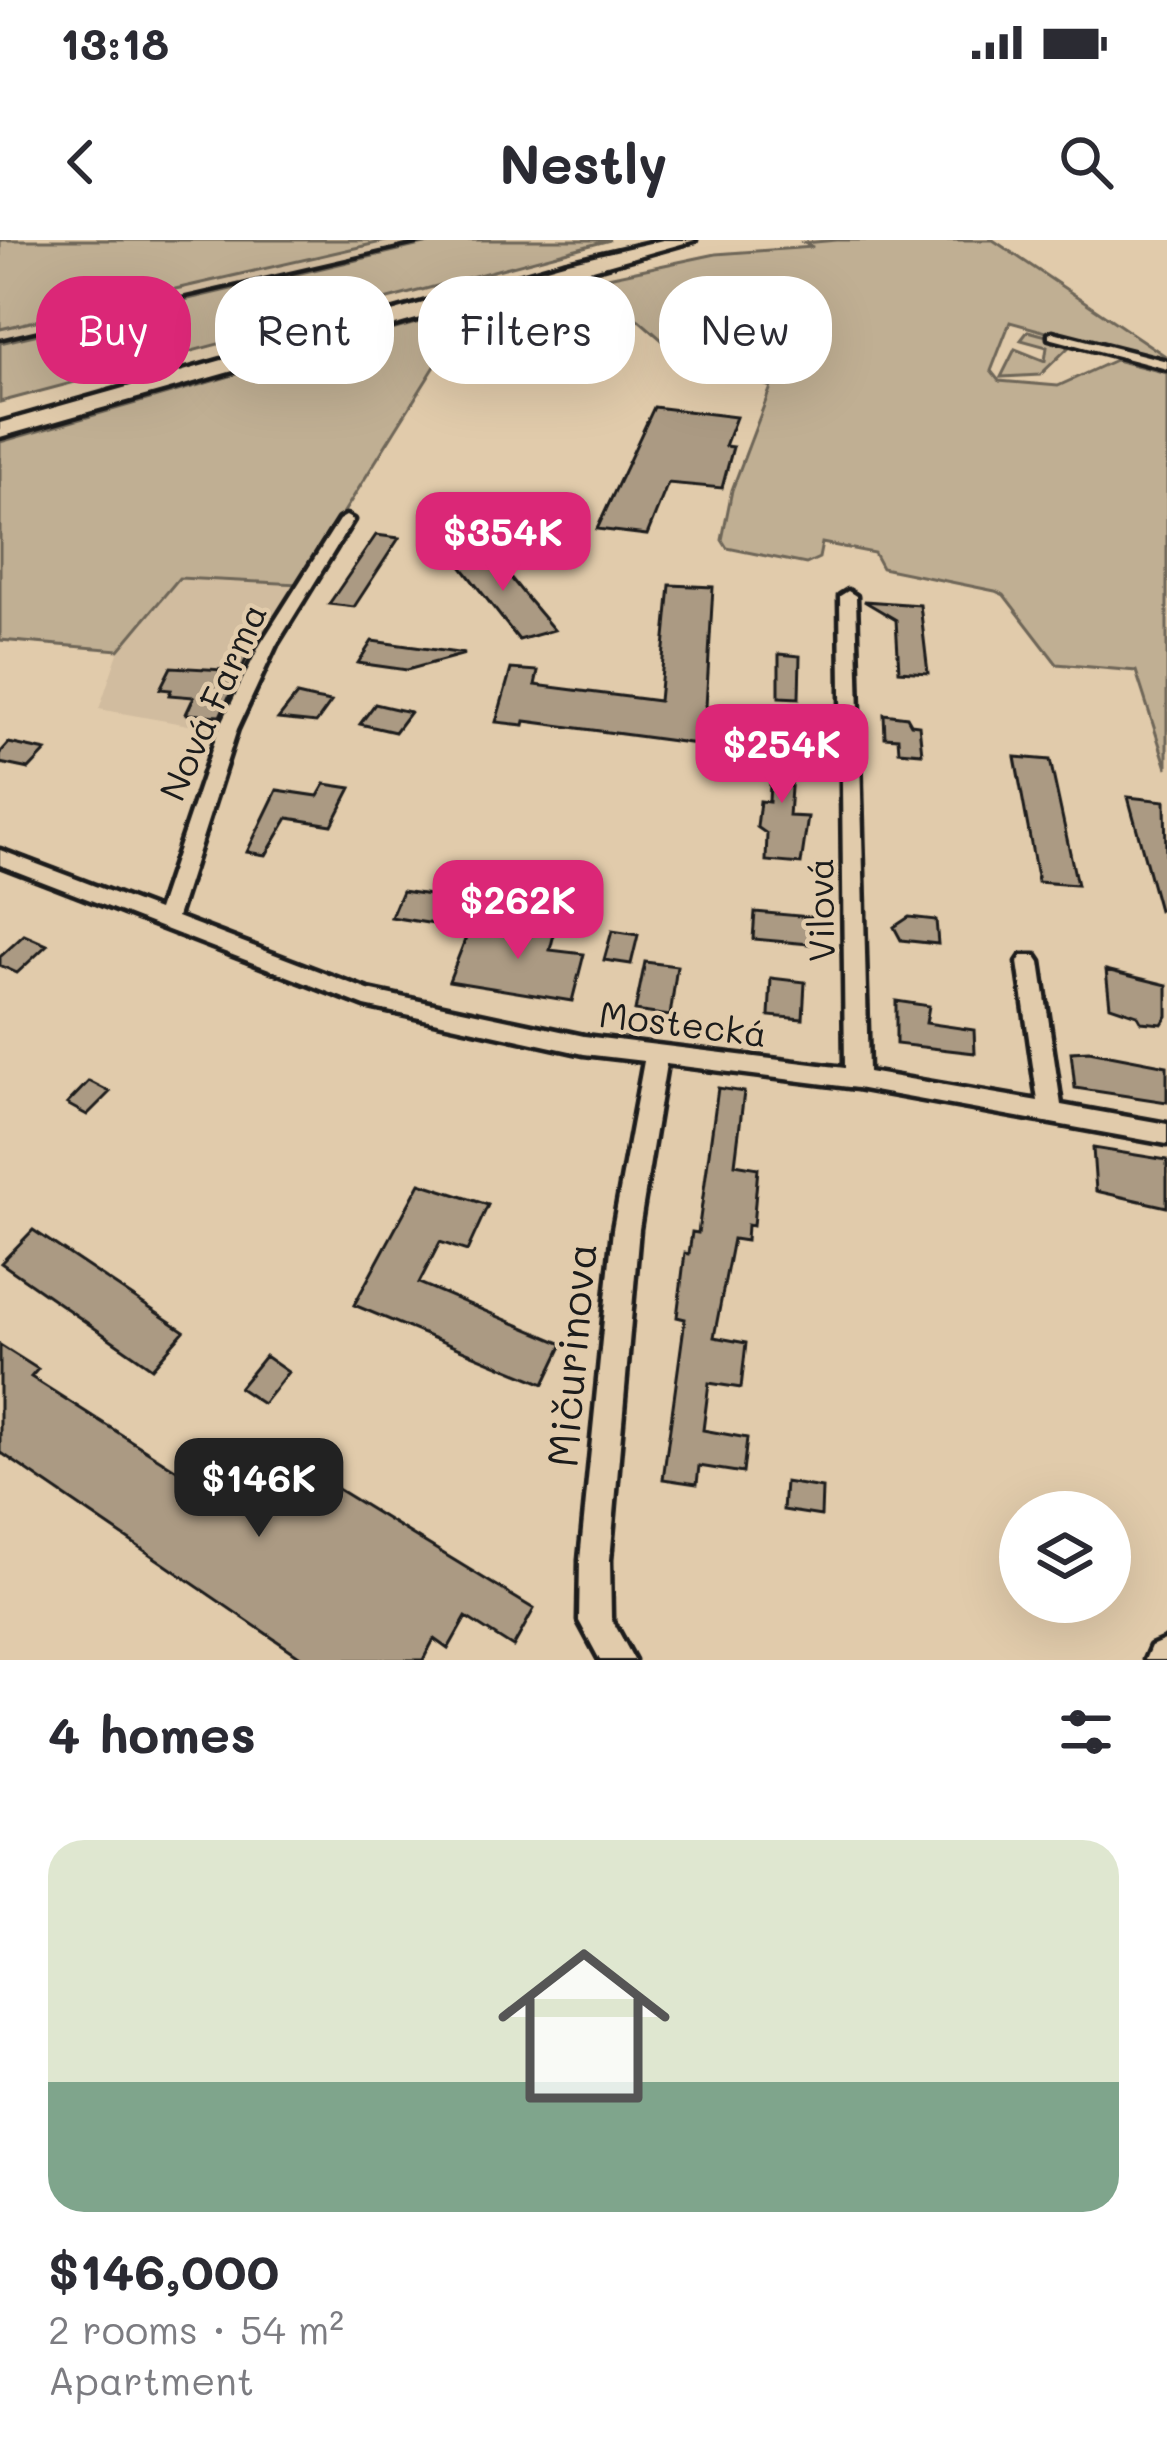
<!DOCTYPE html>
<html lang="en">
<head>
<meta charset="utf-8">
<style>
  body { margin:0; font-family:Mali,sans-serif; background:#f2f2f3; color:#2b2b33; height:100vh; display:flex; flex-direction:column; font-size:45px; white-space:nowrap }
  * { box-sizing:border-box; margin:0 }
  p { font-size:39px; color:#7c7c81 }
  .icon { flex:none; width:66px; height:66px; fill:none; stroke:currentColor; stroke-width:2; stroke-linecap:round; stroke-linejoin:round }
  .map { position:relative; height:1420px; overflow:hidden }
  .drawer { display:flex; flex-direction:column; background:#fff; flex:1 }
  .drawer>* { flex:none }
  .hud { position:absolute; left:36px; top:36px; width:1095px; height:108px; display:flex; gap:24px }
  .fabs { position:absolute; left:999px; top:1251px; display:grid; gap:24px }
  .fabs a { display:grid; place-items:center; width:132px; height:132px; border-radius:50%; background:#fff; box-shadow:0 12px 48px #0002; font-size:60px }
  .price { position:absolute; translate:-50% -102px; padding:0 27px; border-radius:24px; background:#db2777; color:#fff; font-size:39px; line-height:78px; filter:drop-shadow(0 3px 6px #0008) }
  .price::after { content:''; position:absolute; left:50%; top:72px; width:36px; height:27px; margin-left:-18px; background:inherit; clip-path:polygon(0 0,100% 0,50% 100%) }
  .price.selected { background:#222; color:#fff }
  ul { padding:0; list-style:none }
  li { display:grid; align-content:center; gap:24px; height:636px; padding:0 48px }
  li+li { border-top:3px solid #e1e1e2 }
  li span { display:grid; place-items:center; height:372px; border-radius:36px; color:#555 }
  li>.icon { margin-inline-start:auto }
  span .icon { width:216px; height:216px; fill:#fffc; stroke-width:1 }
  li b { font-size:51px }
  h2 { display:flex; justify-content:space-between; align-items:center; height:144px; padding:0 48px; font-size:51px }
  .tag { padding:0 42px; border-radius:48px; background:#fff; box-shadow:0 12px 48px #0002; font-size:42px; line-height:108px }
  .tag.selected { background:#db2777; color:#fff }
  .status { display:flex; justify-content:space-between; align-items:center; height:84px; padding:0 60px; background:#fff; direction:ltr }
  .status svg { height:33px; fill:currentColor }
  header { display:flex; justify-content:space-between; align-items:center; height:156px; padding:0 48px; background:#fff; font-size:54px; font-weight:700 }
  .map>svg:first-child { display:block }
  .built { fill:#d1bc9f }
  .green { fill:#c0af93; stroke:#6e6658; stroke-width:3 }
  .building { fill:#ab9a83; stroke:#1c1c1c; stroke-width:3 }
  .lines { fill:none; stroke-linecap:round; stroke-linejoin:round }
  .street-casing { stroke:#1c1c1c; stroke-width:9 }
  .secondary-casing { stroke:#1c1c1c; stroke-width:9 }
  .highway-casing { stroke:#1c1c1c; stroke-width:9 }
  .street { fill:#e1cbab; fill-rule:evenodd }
  .secondary { fill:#e1cbab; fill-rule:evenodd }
  .highway { fill:#e1cbab; fill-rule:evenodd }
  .rail { stroke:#1c1c1c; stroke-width:4.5 }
  .labels { text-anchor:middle; stroke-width:9; stroke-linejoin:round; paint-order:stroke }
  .street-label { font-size:36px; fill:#1c1c1c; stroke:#e1cbab }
  .near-street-label { font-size:42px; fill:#1c1c1c; stroke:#e1cbab }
</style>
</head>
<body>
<div class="status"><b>13:18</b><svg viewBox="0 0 49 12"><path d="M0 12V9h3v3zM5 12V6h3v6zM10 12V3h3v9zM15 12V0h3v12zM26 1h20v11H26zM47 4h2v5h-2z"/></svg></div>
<header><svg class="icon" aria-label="back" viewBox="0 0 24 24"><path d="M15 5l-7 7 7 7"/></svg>Nestly<svg class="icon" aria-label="search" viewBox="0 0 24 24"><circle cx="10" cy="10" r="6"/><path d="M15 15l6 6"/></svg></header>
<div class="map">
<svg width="1167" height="1420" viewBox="0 0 1167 1420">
  <rect width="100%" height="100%" fill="#e1cbab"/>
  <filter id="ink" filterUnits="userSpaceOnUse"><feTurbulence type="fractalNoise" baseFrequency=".00833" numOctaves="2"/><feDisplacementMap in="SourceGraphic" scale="24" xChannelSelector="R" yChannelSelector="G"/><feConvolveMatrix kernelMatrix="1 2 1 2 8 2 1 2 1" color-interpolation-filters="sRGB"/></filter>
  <g filter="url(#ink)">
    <path class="built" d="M390,0H442L0,103V89Z
      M179,337L299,344L222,491L99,469L119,410Z"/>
    <path class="green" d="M0,0H390L0,89Z
      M442,0H610L0,162V103Z
      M837,0H993L1167,117V125L1010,82L991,131L999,141L1058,146L1115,120L1167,133V528L1136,431L1057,424L1004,355L995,351L882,328L874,313L822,303L819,318L806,324L727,308L722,300L732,250L771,147L678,114L639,80L575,44L716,14L813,7L804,3Z
      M472,67L299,344L179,338L119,410L0,400V202Z
      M1028,91L1073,103L1040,135L1001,137L1015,109L1045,121L1047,107L1021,100Z"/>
    <path class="building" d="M654,167L736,177L725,206L733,207L722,248L668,243L647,295L597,289Z
      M376,295L399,298L354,367L329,364Z
      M486,307L527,358L554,390L519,400L453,316Z
      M670,345L713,347L706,467L721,469L712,506L525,481L524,485L496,482L511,429L538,431L535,445L659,461Z
      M864,361L920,365L928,433L899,431L896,380Z
      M372,401L465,414L407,430L358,423Z
      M236,403L253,404L220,476L186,474L194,457L169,455L171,450L160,449L171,427L224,430Z
      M779,414L800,416L799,458L779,457Z
      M297,455L314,459L331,462L316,483L278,479Z
      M375,464L392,468L410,472L395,492L360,484Z
      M884,474L907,477L911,484L919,485L922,513L899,511L898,498L885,497Z
      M773,489L795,491L789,576L808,577L801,624L766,621L767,594L757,587L760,561L769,562Z
      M9,503L46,511L29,529L0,523V513Z
      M1015,517L1050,520L1077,645L1038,642Z
      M325,544L351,548L332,585L288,578L266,615L247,612L277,550L318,556Z
      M1128,557L1165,561L1167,670H1159Z
      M402,651L444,657L434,684L391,677Z
      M755,672L811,677L810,704L753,699Z
      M909,677L936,680L938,704L901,700L894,687Z
      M511,681L556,686L550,710L584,714L572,761L449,741L470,687L508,692Z
      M612,691L638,695L631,724L604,720Z
      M24,695L47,705L17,733L0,725V717Z
      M645,722L677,726L670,776L635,771Z
      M1106,730L1167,745V776L1162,784L1141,782L1137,775L1110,766Z
      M771,738L805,742L803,779L769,776Z
      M896,761L929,766L926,783L974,790L975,813L896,804Z
      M1089,811L1167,826V862L1075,848L1071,812Z
      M89,841L110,852L87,875L67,864Z
      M718,848L744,852L735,924L758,928L753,986L747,985L746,1001L733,999L714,1097L746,1103L741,1148L709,1143L703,1190L747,1198L743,1233L699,1226L697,1244L663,1239L685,1079L677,1077L685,1013L689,1014L692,992L698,993Z
      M1093,908L1167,920V967L1096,951Z
      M420,943L488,965L467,1011L440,1002L419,1043L563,1104L544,1144L354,1065Z
      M33,990L184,1091L152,1128L1,1023Z
      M0,1105L38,1129L31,1137L252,1278L292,1221L534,1369L513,1407L466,1377L448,1409L434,1399L423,1420H305L0,1212Z
      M265,1116L288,1132L263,1164L239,1148Z
      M785,1242L822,1248L821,1276L783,1270Z"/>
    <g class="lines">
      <defs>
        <path id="street" d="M1053,92L1167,121V129L1049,98V94Z
          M346,276L353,280L276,405L237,489L177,677L368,750L584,796L845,828L840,356L848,351L856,356L868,832L1038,861L1018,722L1022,716H1036L1040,722L1061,865L1167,884V904L857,848L666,824L639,989L610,1320L611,1378L634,1420H600L579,1381L580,1320L613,989L644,821L584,814L365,766L0,625V610L158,670L219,489L260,405L339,280Z"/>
        <path id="secondary" d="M1167,1399V1420H1145L1151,1406Z"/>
        <path id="highway" d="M663,0H695L0,197V183L564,23Z"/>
      </defs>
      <use href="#street" class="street-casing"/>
      <use href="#secondary" class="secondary-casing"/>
      <use href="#highway" class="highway-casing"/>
      <use href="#street" class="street"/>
      <use href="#secondary" class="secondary"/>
      <use href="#highway" class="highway"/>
      <path class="rail" d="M0,100L433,0"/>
    </g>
  </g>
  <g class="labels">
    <g class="street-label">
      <text transform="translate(213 462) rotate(-66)" y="13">Nová Farma</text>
      <text transform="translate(821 670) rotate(-91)" y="13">Vilová</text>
      <text transform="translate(683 784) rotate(7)" y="13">Mostecká</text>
    </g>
    <g class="near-street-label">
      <text transform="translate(572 1115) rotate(-85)" y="15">Mičurinova</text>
    </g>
  </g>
</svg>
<div class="fabs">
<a><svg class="icon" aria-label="layers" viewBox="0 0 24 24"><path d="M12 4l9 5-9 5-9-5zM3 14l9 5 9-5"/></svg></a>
</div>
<b class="price" style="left:503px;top:354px">$354K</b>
<b class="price" style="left:782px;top:566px">$254K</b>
<b class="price" style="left:518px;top:722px">$262K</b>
<b class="price selected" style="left:259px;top:1300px">$146K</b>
<div class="hud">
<a class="tag selected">Buy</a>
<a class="tag">Rent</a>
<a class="tag">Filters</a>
<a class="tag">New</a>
</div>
</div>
<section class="drawer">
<h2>4 homes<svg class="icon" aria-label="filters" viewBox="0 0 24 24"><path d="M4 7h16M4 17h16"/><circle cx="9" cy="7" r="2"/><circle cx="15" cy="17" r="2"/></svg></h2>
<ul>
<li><span style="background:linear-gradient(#dfe7d0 65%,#7fa58c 0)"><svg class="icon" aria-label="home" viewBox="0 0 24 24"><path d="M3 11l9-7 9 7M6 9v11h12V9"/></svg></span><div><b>$146,000</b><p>2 rooms · 54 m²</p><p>Apartment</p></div></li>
</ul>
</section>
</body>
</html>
